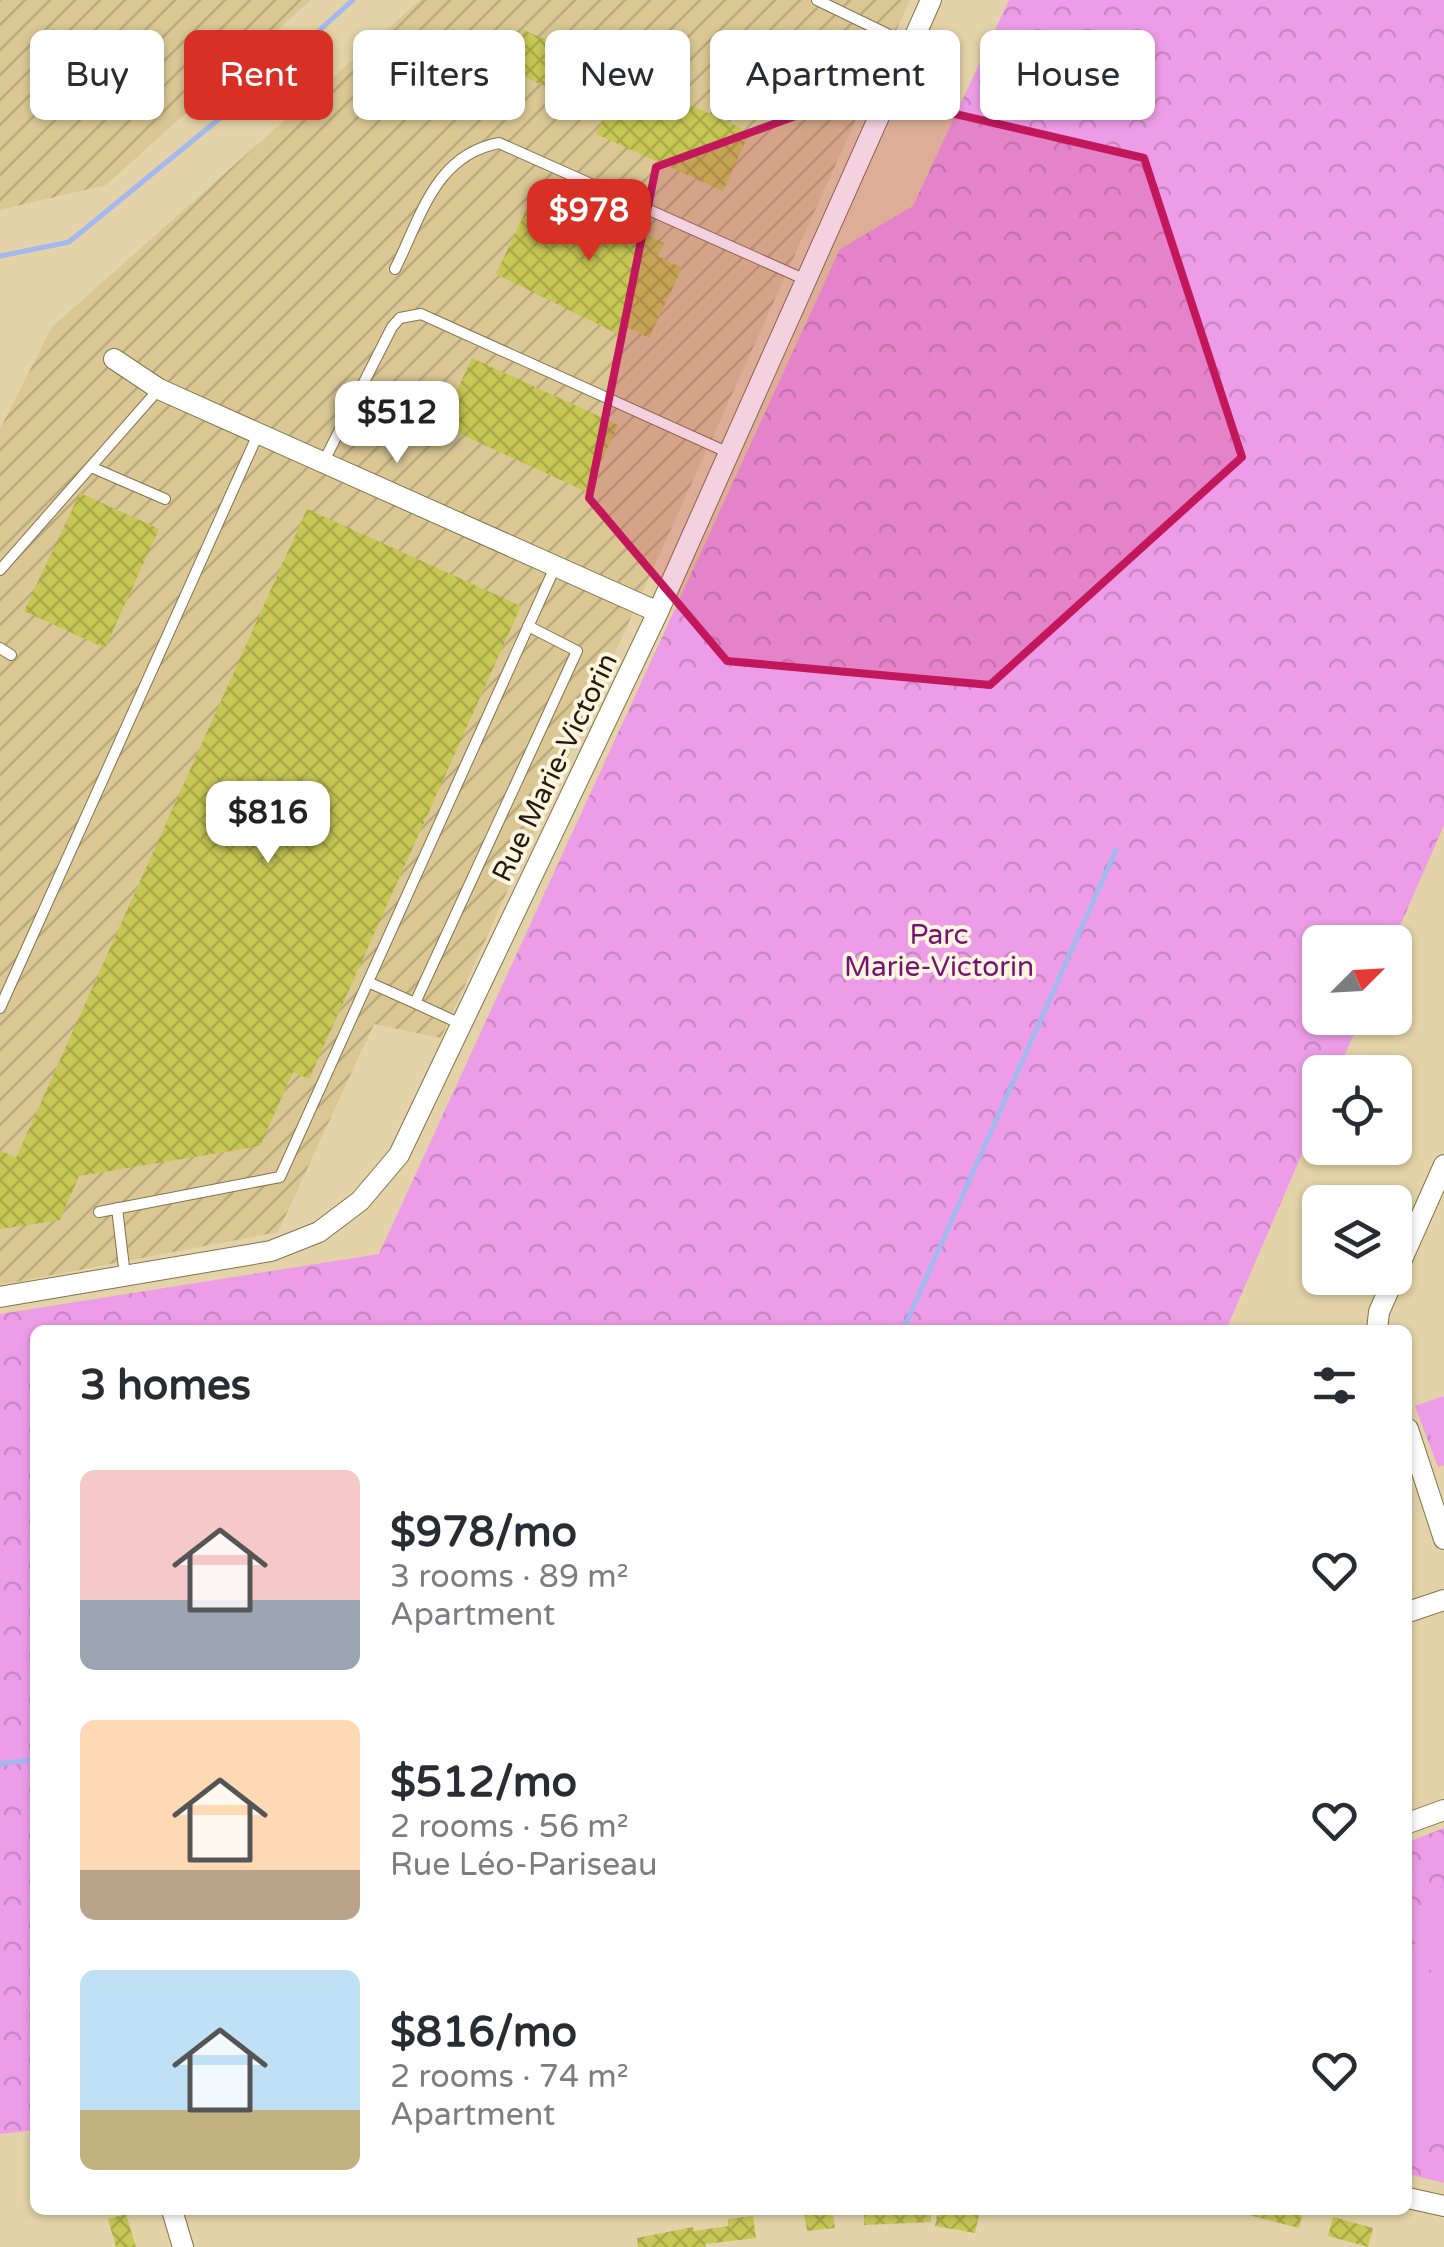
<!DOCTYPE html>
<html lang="en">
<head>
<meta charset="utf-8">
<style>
  body { margin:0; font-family:"Varela Round",sans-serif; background:#f2f2f3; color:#2b2b33; height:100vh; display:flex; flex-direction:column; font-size:38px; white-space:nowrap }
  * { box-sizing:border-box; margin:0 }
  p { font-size:32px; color:#7c7c81 }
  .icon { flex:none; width:55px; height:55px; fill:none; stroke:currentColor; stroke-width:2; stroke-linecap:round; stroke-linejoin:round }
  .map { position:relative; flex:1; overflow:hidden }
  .sheet { position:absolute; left:30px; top:1325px; width:1382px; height:890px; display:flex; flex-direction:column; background:#fff; border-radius:15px; box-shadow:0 2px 8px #0004 }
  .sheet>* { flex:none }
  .top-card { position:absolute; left:30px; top:30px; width:1385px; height:90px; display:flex; gap:20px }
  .needle { width:65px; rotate:66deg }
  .controls { position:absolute; left:1302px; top:925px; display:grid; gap:20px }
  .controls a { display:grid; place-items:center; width:110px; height:110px; border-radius:15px; background:#fff; box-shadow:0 2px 8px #0004; font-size:50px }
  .price { position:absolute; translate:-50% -85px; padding:0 22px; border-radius:20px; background:#fff; color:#222; font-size:32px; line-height:65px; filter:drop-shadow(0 2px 5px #0008) }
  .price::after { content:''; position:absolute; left:50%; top:60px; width:30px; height:22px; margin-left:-15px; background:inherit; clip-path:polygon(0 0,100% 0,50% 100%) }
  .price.active { background:#d93025; color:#fff }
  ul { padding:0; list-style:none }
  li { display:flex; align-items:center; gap:30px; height:250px; padding:0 50px }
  li span { display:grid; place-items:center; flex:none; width:280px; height:200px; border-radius:15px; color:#555 }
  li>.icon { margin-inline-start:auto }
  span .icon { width:120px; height:120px; fill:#fffc; stroke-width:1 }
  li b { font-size:42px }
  h2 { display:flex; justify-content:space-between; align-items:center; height:120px; padding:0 50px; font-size:42px }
  .tag { padding:0 35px; border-radius:15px; background:#fff; box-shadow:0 2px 8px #0004; font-size:35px; line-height:90px }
  .tag.active { background:#d93025; color:#fff }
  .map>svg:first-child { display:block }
  .industrial { fill:url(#industrial-furrows) }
  .grass { fill:url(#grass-tufts) }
  .park { fill:url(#park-crowns) }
  .pitch { fill:#ed9de7 }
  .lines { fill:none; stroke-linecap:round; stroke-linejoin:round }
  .stream { stroke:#a4b8ef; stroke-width:5 }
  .building { fill:url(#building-cross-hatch) }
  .lane-casing { stroke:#83734b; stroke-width:12 }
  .street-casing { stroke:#83734b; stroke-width:22 }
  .lane { stroke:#fff; stroke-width:10 }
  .street { stroke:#fff; stroke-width:20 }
  .marked { fill:#c2185b; fill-opacity:0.2; stroke:#c2185b; stroke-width:8; stroke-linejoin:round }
  .labels { text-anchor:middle; stroke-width:8; stroke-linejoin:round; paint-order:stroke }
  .street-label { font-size:28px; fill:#221c0b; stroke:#fdf5df }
  .park-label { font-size:28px; fill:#741171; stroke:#fdf5df }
</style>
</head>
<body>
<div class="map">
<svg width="1444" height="2247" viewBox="0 0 1444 2247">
  <defs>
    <pattern id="industrial-furrows" width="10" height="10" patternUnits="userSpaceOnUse" patternTransform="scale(2.5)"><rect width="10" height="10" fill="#dac794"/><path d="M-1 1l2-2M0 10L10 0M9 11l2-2" fill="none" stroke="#bbaa7e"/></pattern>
    <pattern id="grass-tufts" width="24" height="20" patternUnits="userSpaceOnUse" patternTransform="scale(2.5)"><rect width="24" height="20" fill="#ed9de7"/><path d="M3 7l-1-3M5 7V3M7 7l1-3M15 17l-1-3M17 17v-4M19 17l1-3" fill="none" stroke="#cb87c5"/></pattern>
    <pattern id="park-crowns" width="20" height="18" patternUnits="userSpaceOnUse" patternTransform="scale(2.5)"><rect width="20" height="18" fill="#ed9de7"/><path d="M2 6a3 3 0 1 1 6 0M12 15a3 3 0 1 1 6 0" fill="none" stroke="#cb87c5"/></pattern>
    <pattern id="building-cross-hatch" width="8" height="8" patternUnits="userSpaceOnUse" patternTransform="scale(2.5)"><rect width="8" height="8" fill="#c6c754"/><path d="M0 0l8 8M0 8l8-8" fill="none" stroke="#aaaa48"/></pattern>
  </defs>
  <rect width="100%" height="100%" fill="#e4d3a8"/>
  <path class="industrial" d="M0,0H311L106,185L0,210Z
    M420,0H910L441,1038L374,1024L278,1232L0,1285V429L52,327Z"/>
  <path class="grass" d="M1444,1396V1465L1438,1467L1415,1406Z"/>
  <path class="park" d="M1009,0H1444V825L1393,942H1320V1018H1361L1337,1072H1320V1112L1226,1330H35V2130L0,2134V1314L379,1254L840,249L913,206Z
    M1444,1828V2183L1408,2174V1842Z"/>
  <path class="pitch" d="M1425,1889L1444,1892V1973L1411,1966Z
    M1408,1978L1444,1984V2143L1408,2138Z"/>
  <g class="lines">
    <path class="stream" d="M0,256L69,242L241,101L353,0
      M903,1330L1116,850
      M0,1764L35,1759"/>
  </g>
  <path class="building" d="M524,30L750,132L723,191L596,134L605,114L507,69Z
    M539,183L664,243L658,256L682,268L649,338L625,326L620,335L496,274Z
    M472,358L618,425L587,492L441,425Z
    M80,493L159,529L105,648L24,611Z
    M307,509L521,606L309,1079L293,1072L260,1146L79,1176L60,1220L0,1229V1150L16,1158Z
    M832,2210L835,2228L807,2231L804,2212Z
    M864,2210H931V2222L864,2225Z
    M938,2210L979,2215L975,2233L935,2226Z
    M1250,2210H1303L1299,2228L1249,2215Z
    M126,2214L136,2247H116L108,2219Z
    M753,2216L756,2238L705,2244L706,2247H638L637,2238L693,2227L694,2231L728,2226V2219Z
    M1333,2217L1373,2228L1368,2247L1328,2236Z"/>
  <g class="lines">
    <defs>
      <path id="lane" d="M817,0L910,45
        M395,269C421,217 435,155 499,143L806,280
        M324,461L392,327L400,318L421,314L729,453
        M91,467L165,499
        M0,570L159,389
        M0,648L11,655
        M368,982L415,1003
        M0,1008L259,432
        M461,1024L415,1003L577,651L528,626
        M117,1208L125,1276
        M99,1212L280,1177L555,567"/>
      <path id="street" d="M114,359L159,389L658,612
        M1395,1275L1444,1165
        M0,1297L271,1251L319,1232L360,1201L399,1155L658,612L931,0
        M1377,1330L1379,1312L1394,1278
        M1408,1429L1444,1539
        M1408,1612L1444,1600
        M1408,1823L1444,1810
        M1408,2198L1444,2206
        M172,2210L183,2247"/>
    </defs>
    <use href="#lane" class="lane-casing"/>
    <use href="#street" class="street-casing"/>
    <use href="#lane" class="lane"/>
    <use href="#street" class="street"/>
  </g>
  <path class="marked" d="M861,92L1144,158L1242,457L990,685L727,661L589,498L656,167Z"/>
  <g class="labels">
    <g class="street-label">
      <text transform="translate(554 767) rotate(-64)" y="10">Rue Marie-Victorin</text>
    </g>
    <g class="park-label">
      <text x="939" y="944">Parc<tspan x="939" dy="32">Marie-Victorin</tspan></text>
    </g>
  </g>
</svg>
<div class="controls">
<a><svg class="needle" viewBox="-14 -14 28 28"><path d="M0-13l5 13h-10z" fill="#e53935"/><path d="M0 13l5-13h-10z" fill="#7c7c81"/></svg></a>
<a><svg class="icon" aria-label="locate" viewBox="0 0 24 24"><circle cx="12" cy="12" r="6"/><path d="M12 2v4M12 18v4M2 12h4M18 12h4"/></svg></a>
<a><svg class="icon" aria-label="layers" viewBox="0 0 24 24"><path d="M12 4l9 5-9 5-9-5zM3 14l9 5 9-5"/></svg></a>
</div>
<b class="price active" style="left:589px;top:264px">$978</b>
<b class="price" style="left:397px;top:466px">$512</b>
<b class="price" style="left:268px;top:866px">$816</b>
<div class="top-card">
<a class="tag">Buy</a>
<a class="tag active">Rent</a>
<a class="tag">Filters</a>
<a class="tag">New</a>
<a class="tag">Apartment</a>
<a class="tag">House</a>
</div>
<section class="sheet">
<h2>3 homes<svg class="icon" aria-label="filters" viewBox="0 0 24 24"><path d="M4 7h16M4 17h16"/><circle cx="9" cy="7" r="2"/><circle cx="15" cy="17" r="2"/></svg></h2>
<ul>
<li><span style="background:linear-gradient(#f6c9c9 65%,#9aa5b1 0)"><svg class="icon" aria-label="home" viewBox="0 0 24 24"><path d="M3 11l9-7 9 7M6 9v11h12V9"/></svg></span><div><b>$978/mo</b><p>3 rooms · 89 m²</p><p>Apartment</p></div><svg class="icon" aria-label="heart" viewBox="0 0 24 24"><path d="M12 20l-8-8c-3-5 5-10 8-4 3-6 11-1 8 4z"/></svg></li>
<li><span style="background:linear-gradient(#ffd9b3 75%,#b9a48a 0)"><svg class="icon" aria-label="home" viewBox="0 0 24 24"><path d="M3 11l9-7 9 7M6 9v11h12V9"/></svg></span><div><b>$512/mo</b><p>2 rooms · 56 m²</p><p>Rue Léo-Pariseau</p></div><svg class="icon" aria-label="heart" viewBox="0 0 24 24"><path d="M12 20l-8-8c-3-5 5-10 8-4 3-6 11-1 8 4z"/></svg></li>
<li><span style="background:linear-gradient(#bfe0f5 70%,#c2b280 0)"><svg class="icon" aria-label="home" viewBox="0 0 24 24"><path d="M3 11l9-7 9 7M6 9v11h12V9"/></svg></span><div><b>$816/mo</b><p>2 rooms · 74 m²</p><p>Apartment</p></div><svg class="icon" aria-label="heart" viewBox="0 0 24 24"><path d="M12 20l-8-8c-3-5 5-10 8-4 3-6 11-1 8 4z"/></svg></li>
</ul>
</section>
</div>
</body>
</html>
